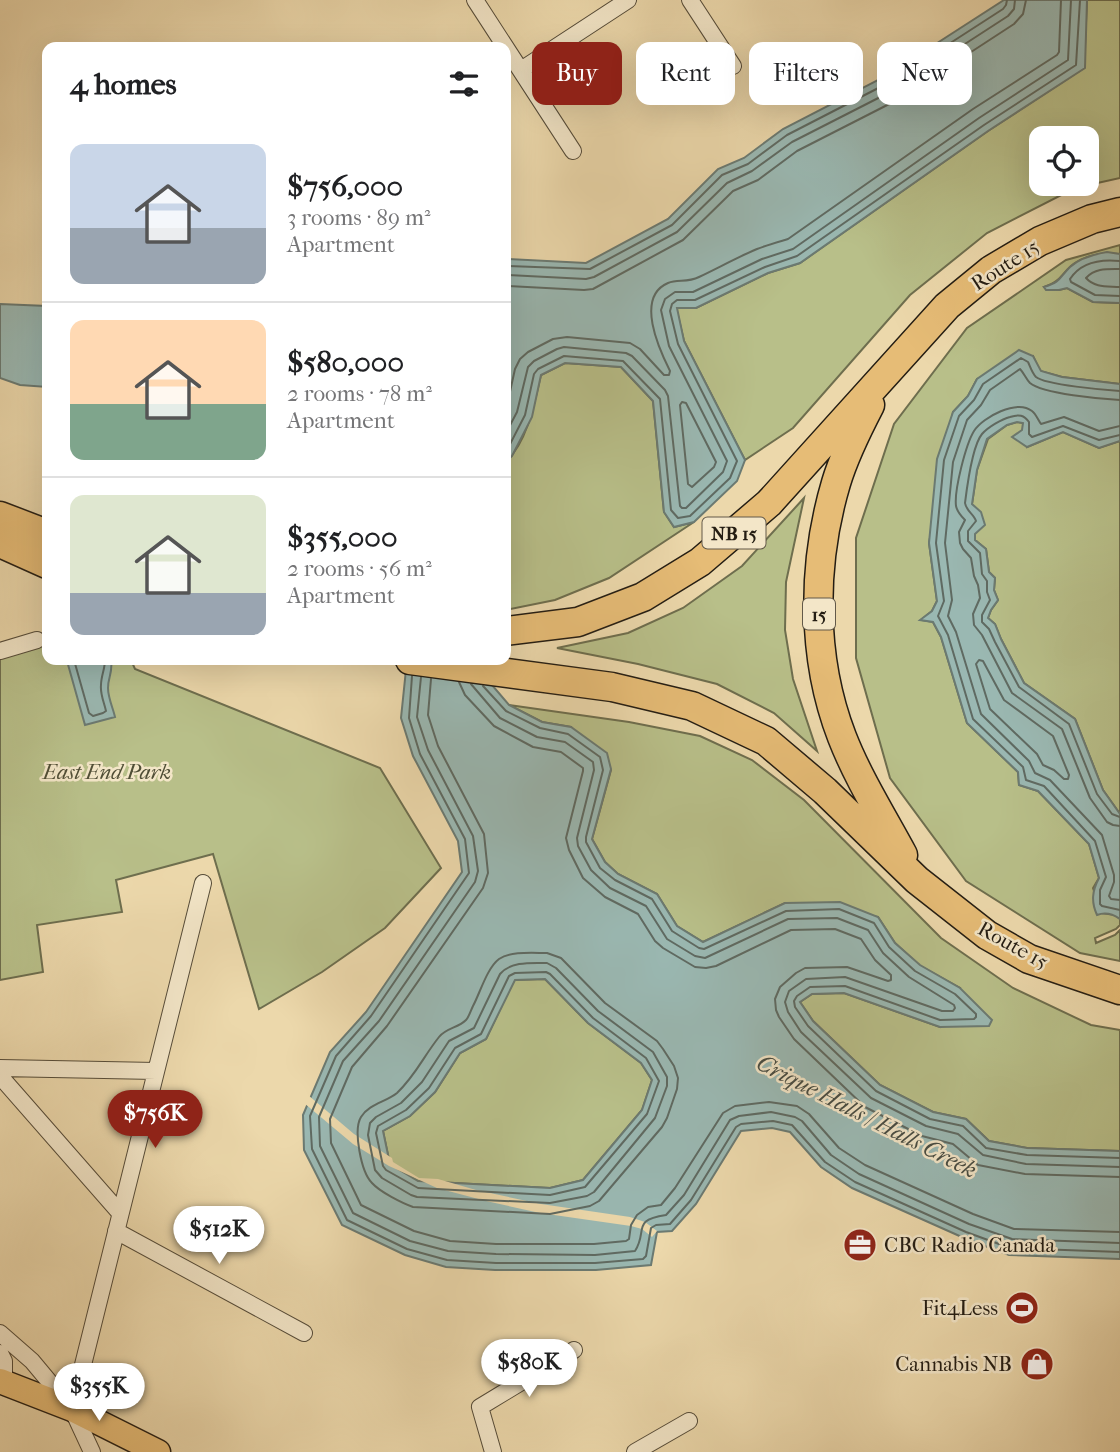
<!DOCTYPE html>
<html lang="en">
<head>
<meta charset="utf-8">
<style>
  body { margin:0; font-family:"IM FELL French Canon",serif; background:#f6f6f6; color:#202124; height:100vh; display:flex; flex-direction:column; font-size:26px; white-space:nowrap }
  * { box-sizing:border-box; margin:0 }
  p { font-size:23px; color:#757577 }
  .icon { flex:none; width:38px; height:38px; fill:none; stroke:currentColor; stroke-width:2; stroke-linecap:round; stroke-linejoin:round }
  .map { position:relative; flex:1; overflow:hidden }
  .side { position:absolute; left:42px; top:42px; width:469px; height:623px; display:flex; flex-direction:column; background:#fff; border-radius:14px; box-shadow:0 7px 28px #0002 }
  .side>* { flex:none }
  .guide { position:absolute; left:532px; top:42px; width:483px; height:63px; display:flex; gap:14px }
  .buttons { position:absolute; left:1029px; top:126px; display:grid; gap:14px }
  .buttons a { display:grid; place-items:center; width:70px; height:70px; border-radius:14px; background:#fff; box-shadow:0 7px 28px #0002; font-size:35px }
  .price { position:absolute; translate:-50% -60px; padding:0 16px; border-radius:24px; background:#fff; color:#222; font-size:23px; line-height:46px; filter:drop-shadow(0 2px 4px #0008) }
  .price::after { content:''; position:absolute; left:50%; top:42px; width:21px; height:16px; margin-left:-10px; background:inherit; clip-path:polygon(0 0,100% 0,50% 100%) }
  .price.on { background:#8f2418; color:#fff }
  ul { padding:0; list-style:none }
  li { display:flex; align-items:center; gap:21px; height:175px; padding:0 28px }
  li+li { border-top:2px solid #e0e0e0 }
  li span { display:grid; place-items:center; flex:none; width:196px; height:140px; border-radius:14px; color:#555 }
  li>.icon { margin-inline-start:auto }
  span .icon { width:84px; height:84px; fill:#fffc; stroke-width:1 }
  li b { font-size:30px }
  h2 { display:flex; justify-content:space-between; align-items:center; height:84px; padding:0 28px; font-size:30px }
  .pill { padding:0 24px; border-radius:14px; background:#fff; box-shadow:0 7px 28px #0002; font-size:24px; line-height:63px }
  .pill.on { background:#8f2418; color:#fff }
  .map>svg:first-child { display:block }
  .green { fill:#b8bf89; stroke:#6e6e4e; stroke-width:2; fill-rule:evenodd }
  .water { fill:#9ab8b2; stroke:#6b7a72; stroke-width:2; fill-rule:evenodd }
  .pier { fill:#ecd8ab }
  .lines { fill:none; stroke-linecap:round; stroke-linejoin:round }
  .shore { stroke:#5f6a62; stroke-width:2 }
  .street-casing { stroke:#564c39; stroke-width:18 }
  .primary-casing { stroke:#241d13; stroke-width:27 }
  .highway-casing { stroke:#241d13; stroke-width:31 }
  .street { stroke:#f3e6c8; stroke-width:16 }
  .primary { stroke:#e6bc76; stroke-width:24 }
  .highway { stroke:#e6bc76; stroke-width:28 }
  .labels { text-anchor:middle; stroke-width:5; stroke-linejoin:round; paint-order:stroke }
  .shield { fill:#f3e6c8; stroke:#625949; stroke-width:2 }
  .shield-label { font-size:19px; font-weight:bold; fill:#241d13 }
  .street-label { font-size:21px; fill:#241d13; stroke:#f3e6c8 }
  .park-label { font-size:21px; font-style:italic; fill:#504e36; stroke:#f3e6c8 }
  .poi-label { font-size:21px; fill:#241d13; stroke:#f3e6c8; text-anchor:end }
  .water-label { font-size:23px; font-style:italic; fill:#474c43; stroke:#f3e6c8 }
</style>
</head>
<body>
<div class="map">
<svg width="1120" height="1452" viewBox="0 0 1120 1452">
  <rect width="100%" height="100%" fill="#ecd8ab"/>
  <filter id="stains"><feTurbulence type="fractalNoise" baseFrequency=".00286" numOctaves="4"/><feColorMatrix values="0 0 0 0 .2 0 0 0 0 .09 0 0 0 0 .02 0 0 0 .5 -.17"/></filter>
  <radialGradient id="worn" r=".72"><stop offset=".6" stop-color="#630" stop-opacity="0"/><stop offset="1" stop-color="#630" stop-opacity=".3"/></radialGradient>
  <path class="green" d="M1087,0H1120V178L1075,188L987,233L910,295L793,428L745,460L684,341L676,307L696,308L768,273L800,263L988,131L1084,68ZM1041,138H1087V184H1041Z
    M1120,245V254C1103,252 1084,255 1071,266C1059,277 1061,281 1044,287L1047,290H1059L1067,288L1093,302L1120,303V384L1062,377L1040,371L1033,356L977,379L968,396L953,412L929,543L937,601L932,611L921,620L933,622L941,637L967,723L1018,772L1019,785L1038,791L1089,844L1099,878L1093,888L1102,913L1115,915L1120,919V925L1116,929L1095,938L1096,943L1115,935L1120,930V961L1080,953L966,881L890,778L856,658V538L894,424L967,328L1066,260Z
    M565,363L621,367L653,401L664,512L674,527L694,522L609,578L555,600L506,610V461C527,443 535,401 541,375Z
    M1017,422L1023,423V429L1027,447L1063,432L1099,448L1120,441V814L1103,790L1075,719L1024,683L1001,639L995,624L988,618L991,610L998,600L994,590L995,578L989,572L986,549L975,540L972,504L977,470L988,439L1007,425Z
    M804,498L786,582L785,630L793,679L817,751L774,713L717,684L638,664L557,648L628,633L683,608L742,566Z
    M47,638V660H131L135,669L380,768L441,868L385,928L322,972L259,1009L213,854L116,880L122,912L37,925L43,972L0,980V651Z
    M509,705L629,722L700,736L752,760L804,800L941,938L1013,988L1091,1025L1120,1030V1151L1027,1148L989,1141L966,1119L933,1112L880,1085L813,1021L800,1002L812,994L844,993L940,1027L960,988L920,966L895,943L878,917L785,903L703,942L677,926L657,894L618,874L605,862L592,839L611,770L571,727L542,722Z
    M545,979L588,1023L641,1063L652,1080L642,1110L583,1180L550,1188L418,1181L390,1165L383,1131L410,1116L435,1092L460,1053L486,1039L514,980Z"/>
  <path class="water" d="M1004,0H1087L1085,68L988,131L800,263L768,273L696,308H677L684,341L745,460L737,481L694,522L674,527L664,512L653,401L621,367L565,363L541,375L532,417L512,456L506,461V259L586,263L668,219L718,169L744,158L783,129L886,76Z
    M1107,252L1120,254V303L1093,302L1067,288L1059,290H1046L1044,287C1061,282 1059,278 1070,267C1080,258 1095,254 1107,252Z
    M0,304L47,306V387L20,385L0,378Z
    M1019,350L1033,356L1041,371L1062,377L1120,384V441L1099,448L1063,432L1027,447L1012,437L1022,430L1023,423L1017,422L1007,425L987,439L977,470L972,504L981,512L985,525L975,534V540L986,549L989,572L995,578L994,590L998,600L991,610L988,618L995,624L1001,639L1024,683L1075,719L1103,790L1120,814V919C1113,914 1105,912 1097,915C1091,902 1092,891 1099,878L1089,844L1038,791L1019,785L1018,772L967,723L941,637L933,622L920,620L932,611L937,601L929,543L937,459L953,412L968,396L977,379Z
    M70,660H111C113,673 108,677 108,688C108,698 113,708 115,717L85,725L67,661Z
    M407,660L486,678L509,705L542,722L571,727L607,753L611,769L592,839L605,862L618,874L657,894L677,926L703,942L785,903L840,902L878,917L895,943L920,965L960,988L992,1020L989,1026L940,1027L844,993L812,994L800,1002L813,1021L880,1085L933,1112L966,1119L989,1141L1027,1148L1120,1151V1259L1009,1255L964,1238L852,1188L821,1167L790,1132L772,1128L741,1131L696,1204L672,1231L657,1232L651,1265L596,1270H495L446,1267L405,1255L342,1225L304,1150L303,1115L330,1052L366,1012L462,872L458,841L413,756L401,718ZM545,979L588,1023L641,1063L652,1080L642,1110L583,1180L550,1188L418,1181L390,1164L383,1131L410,1116L435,1092L460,1053L486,1039L515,980Z"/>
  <path class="pier" d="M308,1095L354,1134L392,1158L393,1162L419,1178L438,1179L476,1190L541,1204L630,1217L645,1222L657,1231L652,1237L642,1229L631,1226L540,1213L486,1201L437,1188L389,1166L353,1144L304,1103Z"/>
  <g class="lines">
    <path class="shore" d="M1120,261C1101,259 1081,262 1070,279L1071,282L1095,295L1120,296
      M506,266L590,269L672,225L722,175L748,164L787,135L890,82L1003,9L1006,5L1007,0
      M1120,269C1107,269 1095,268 1086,278C1095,288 1107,286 1120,287
      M506,275L586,279L594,277L677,232L727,183L752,171L792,142L894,90L1008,16L1014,9L1015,0
      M506,286L584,290L593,289L683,240L733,191L758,180L797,151L899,99L1014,24L1023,14L1026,0
      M1120,391C1105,390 1046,385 1036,377C1032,373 1030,366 1028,362L1021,358L983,384L974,400L959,416L944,460L936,543L944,601L938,616L948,635L973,719L1023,767L1026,780L1044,786L1095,841L1106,877L1100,890V904L1102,906L1120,910
      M1120,400C1102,399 1043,394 1030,383C1026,379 1024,373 1020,369L990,390L981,405L967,420L953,462L945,543L952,600L948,616L956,632L981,714L1029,761L1035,773L1050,780L1102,835L1114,875V882L1109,896L1111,899L1120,900
      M682,402L686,403L716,462L714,467L692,487L688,484L680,405Z
      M506,410L515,369L520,359L528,352L553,339L567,337L630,343L640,349L664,375H669L670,371C659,349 635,297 668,283C678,279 687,283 699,277C718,268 738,257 757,249C767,245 778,242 788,239L973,109L1057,55L1059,52L1061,0
      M1120,426L1099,431L1064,417L1041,424C1038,420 1036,414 1032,411C1017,399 983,417 974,431C966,444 954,490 956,506C957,511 961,516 965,520L959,532L960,543L963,549L971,558L974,576L978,585L980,598L973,614L974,625L982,635L1012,693L1062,729L1090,798L1107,822L1113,825L1120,826
      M506,433L517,412L528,367L534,361L557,349L564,347L626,353L632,356L665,390L668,396L680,506L682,508H686L723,472L727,461L669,346L661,310L665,299L675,292H693L762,259L793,249L979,118L1068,60L1071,0
      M1120,435L1099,440L1063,426L1032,437L1029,434V422C1024,415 1019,414 1010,417C1002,419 988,427 982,434C972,446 967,487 965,503C966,511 974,514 976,521L968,531V541L980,553L982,574L987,581V592L990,600L982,615V622L989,629L995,642L1019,687L1069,724L1097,794L1112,814L1120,817
      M506,452L525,415L534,374L538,369L564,356L623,361L660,399L671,510L678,518L690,516L730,478L737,461L678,344L670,311L672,304L677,300H695L765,267L797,256L984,125L1076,65L1080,0
      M74,660L89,713L93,716L103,713L106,711C104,702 100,694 101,685C101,676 105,669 105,660
      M979,660L983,661L1004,700L1053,736L1069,775L1068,779H1064L1054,770L1043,765L1037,754L990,709L976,664Z
      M412,676L409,718L420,754L465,839L469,873L371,1016L336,1056L310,1116L312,1149L347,1220L407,1249L447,1260L496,1263H595L643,1259L646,1256L651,1228L656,1225L670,1224L691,1200L736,1127L741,1124L773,1121L792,1125L825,1162L855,1182L966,1232L1010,1248L1120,1252
      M421,677L417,717L428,750L473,836L478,871L475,882L379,1021L343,1061L319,1117L320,1146L353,1213L410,1241L448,1251L496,1254L595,1255L635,1251C648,1231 631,1220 666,1215L684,1195L730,1120L739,1116L771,1112L795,1117L802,1121L831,1155L859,1174L969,1224L1012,1239L1120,1243
      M431,679L428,715L438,746L484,834L488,873L483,888L387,1026L352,1067L330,1119L331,1143L361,1205L414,1231L450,1241L496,1244H594L626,1241L629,1239L631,1225L637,1215L648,1207L661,1205L675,1188L723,1113L735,1106L769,1102L797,1106L809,1114L839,1148L865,1165L973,1214L1014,1229L1120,1232
      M459,682L465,695L494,726L533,747L561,752L583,768V771L566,838L569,850L583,878L605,897L638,914L655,941L663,948L695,967L706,968L716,966L791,930L835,929L861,939L875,960L891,975V980L888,981L847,967L805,968L796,973L780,987L775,999L776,1010L779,1017L794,1039L865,1107L922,1136L953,1144L978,1165L1025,1174L1120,1177
      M471,684L500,718L537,737L565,742L593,762L594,770L577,838L578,846L591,870L610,888L646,906L667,939L695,956L705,958L788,919L837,918L868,930L883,953L909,977L954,1005L955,1008L953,1011H942L845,977L806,979L789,991L785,1002L788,1012L801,1032L871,1098L926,1126L958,1134L983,1155L1026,1164L1120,1167
      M483,686L506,711L540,728L568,734L600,757L603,770L586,837V842L600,868L615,880L652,899L672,931L699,948L704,949L786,911L839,909L874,923L889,947L915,971L955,994L976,1014V1017L974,1019L940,1020L845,986L810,987L797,996L794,1001L795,1007L808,1026L876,1091L930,1119L963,1126L986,1148L1027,1155L1120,1158
      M547,953L561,958L605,1003L657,1041L663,1049L674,1066L678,1078L677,1089L667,1118L662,1127L599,1201L590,1206L550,1214L413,1207C402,1203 380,1192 372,1183C361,1172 353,1130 361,1117C369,1104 386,1102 397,1093C416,1075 423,1057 439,1037C446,1028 458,1028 466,1020C469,1017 471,1010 473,1006C480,993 487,968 499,959C511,951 532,953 547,953Z
      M547,963L556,968L598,1011L653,1052L667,1077V1086L655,1118L594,1192L587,1196L550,1203L417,1197L411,1195L382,1178L375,1170L368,1135L370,1123L376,1117L401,1103L422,1082L449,1041L474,1028L500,974C511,961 532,963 547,963Z
      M546,972L550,974L593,1018L646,1058L659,1081L647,1114L585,1187L550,1195L418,1188L386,1170L383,1166L376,1133L378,1126L406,1110L429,1088L455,1048L481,1034L509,976L515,973Z"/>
    <defs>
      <path id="street" d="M475,0L573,151
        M690,0L733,66
        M521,70L628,0
        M0,651L37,640
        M0,1068L156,1071
        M0,1076L120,1213
        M116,1231L304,1333
        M0,1333L32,1361L72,1409L92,1452
        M0,1353L4,1361V1381
        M72,1409L203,883
        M493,1452L480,1407L574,1350
        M635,1452L689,1421"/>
      <path id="primary" d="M0,1381L72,1409L158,1452"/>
      <path id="highway" d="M870,405C857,430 844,456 836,483C812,564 811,657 842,737C858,778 882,816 903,855
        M0,516L47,534
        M0,543L47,564
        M506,631L578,622L643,597L700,562L769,503L947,306L991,270L1040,241L1092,219L1120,212
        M410,660L612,687L692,706L766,741L825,791L917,880L987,935L1029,959L1120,990"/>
    </defs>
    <use href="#street" class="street-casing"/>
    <use href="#primary" class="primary-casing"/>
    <use href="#highway" class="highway-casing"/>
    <use href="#street" class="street"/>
    <use href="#primary" class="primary"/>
    <use href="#highway" class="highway"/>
  </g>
  <defs>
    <symbol id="office-disc" viewBox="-11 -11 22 22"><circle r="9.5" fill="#8f2418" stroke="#f3e6c8"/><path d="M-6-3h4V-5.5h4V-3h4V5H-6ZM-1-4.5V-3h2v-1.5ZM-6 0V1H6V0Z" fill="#fff"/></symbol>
    <symbol id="stadium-disc" viewBox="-11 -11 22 22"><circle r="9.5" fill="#8f2418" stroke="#f3e6c8"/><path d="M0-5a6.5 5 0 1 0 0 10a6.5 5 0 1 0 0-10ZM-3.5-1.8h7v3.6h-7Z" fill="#fff"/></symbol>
    <symbol id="shop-disc" viewBox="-11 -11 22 22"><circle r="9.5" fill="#8f2418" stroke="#f3e6c8"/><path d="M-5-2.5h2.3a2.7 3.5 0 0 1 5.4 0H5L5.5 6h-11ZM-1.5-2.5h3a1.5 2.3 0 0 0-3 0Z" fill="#fff"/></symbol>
  </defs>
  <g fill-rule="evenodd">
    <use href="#office-disc" x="841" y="1226" width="38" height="38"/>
    <use href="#stadium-disc" x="1003" y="1289" width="38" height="38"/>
    <use href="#shop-disc" x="1018" y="1345" width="38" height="38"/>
  </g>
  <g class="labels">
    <g class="shield">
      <rect x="702.5" y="517.5" width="63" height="31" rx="5"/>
      <rect x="803" y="598.5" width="32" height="31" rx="5"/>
    </g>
    <g class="shield-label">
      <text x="734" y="540">NB 15</text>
      <text x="819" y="621">15</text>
    </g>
    <g class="street-label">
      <text transform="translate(1005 265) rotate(-33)" y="7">Route 15</text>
      <text transform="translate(1013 945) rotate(29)" y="7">Route 15</text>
    </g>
    <g class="park-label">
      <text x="107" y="779">East End Park</text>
    </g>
    <g class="poi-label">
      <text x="884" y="1252" text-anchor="start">CBC Radio Canada</text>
      <text x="998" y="1315">Fit4Less</text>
      <text x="1012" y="1371">Cannabis NB</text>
    </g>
    <g class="water-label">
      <text transform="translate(867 1116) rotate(27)" y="8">Crique Halls / Halls Creek</text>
    </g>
  </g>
  <rect width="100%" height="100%" filter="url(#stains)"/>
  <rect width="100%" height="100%" fill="url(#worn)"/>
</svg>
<div class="buttons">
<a><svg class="icon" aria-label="locate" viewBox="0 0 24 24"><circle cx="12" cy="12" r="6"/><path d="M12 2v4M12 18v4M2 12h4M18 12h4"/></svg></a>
</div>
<b class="price on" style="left:155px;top:1150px">$756K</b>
<b class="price" style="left:219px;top:1266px">$512K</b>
<b class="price" style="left:529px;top:1399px">$580K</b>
<b class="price" style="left:99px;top:1423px">$355K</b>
<div class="guide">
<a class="pill on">Buy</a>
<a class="pill">Rent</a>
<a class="pill">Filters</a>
<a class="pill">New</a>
</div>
<section class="side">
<h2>4 homes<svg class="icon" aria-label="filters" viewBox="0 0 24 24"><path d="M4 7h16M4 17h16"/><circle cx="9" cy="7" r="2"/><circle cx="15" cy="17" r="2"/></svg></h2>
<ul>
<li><span style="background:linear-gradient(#c9d6e8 60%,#9aa5b1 0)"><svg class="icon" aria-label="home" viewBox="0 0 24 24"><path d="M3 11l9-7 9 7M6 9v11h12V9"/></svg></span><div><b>$756,000</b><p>3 rooms · 89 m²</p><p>Apartment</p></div></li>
<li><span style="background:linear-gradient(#ffd9b3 60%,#7fa58c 0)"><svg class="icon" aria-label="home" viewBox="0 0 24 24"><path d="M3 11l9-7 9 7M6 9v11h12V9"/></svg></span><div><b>$580,000</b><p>2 rooms · 78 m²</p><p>Apartment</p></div></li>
<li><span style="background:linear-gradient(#dfe7d0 70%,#9aa5b1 0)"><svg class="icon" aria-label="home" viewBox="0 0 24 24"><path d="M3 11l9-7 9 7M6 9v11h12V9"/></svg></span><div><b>$355,000</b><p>2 rooms · 56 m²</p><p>Apartment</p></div></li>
</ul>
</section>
</div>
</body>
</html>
